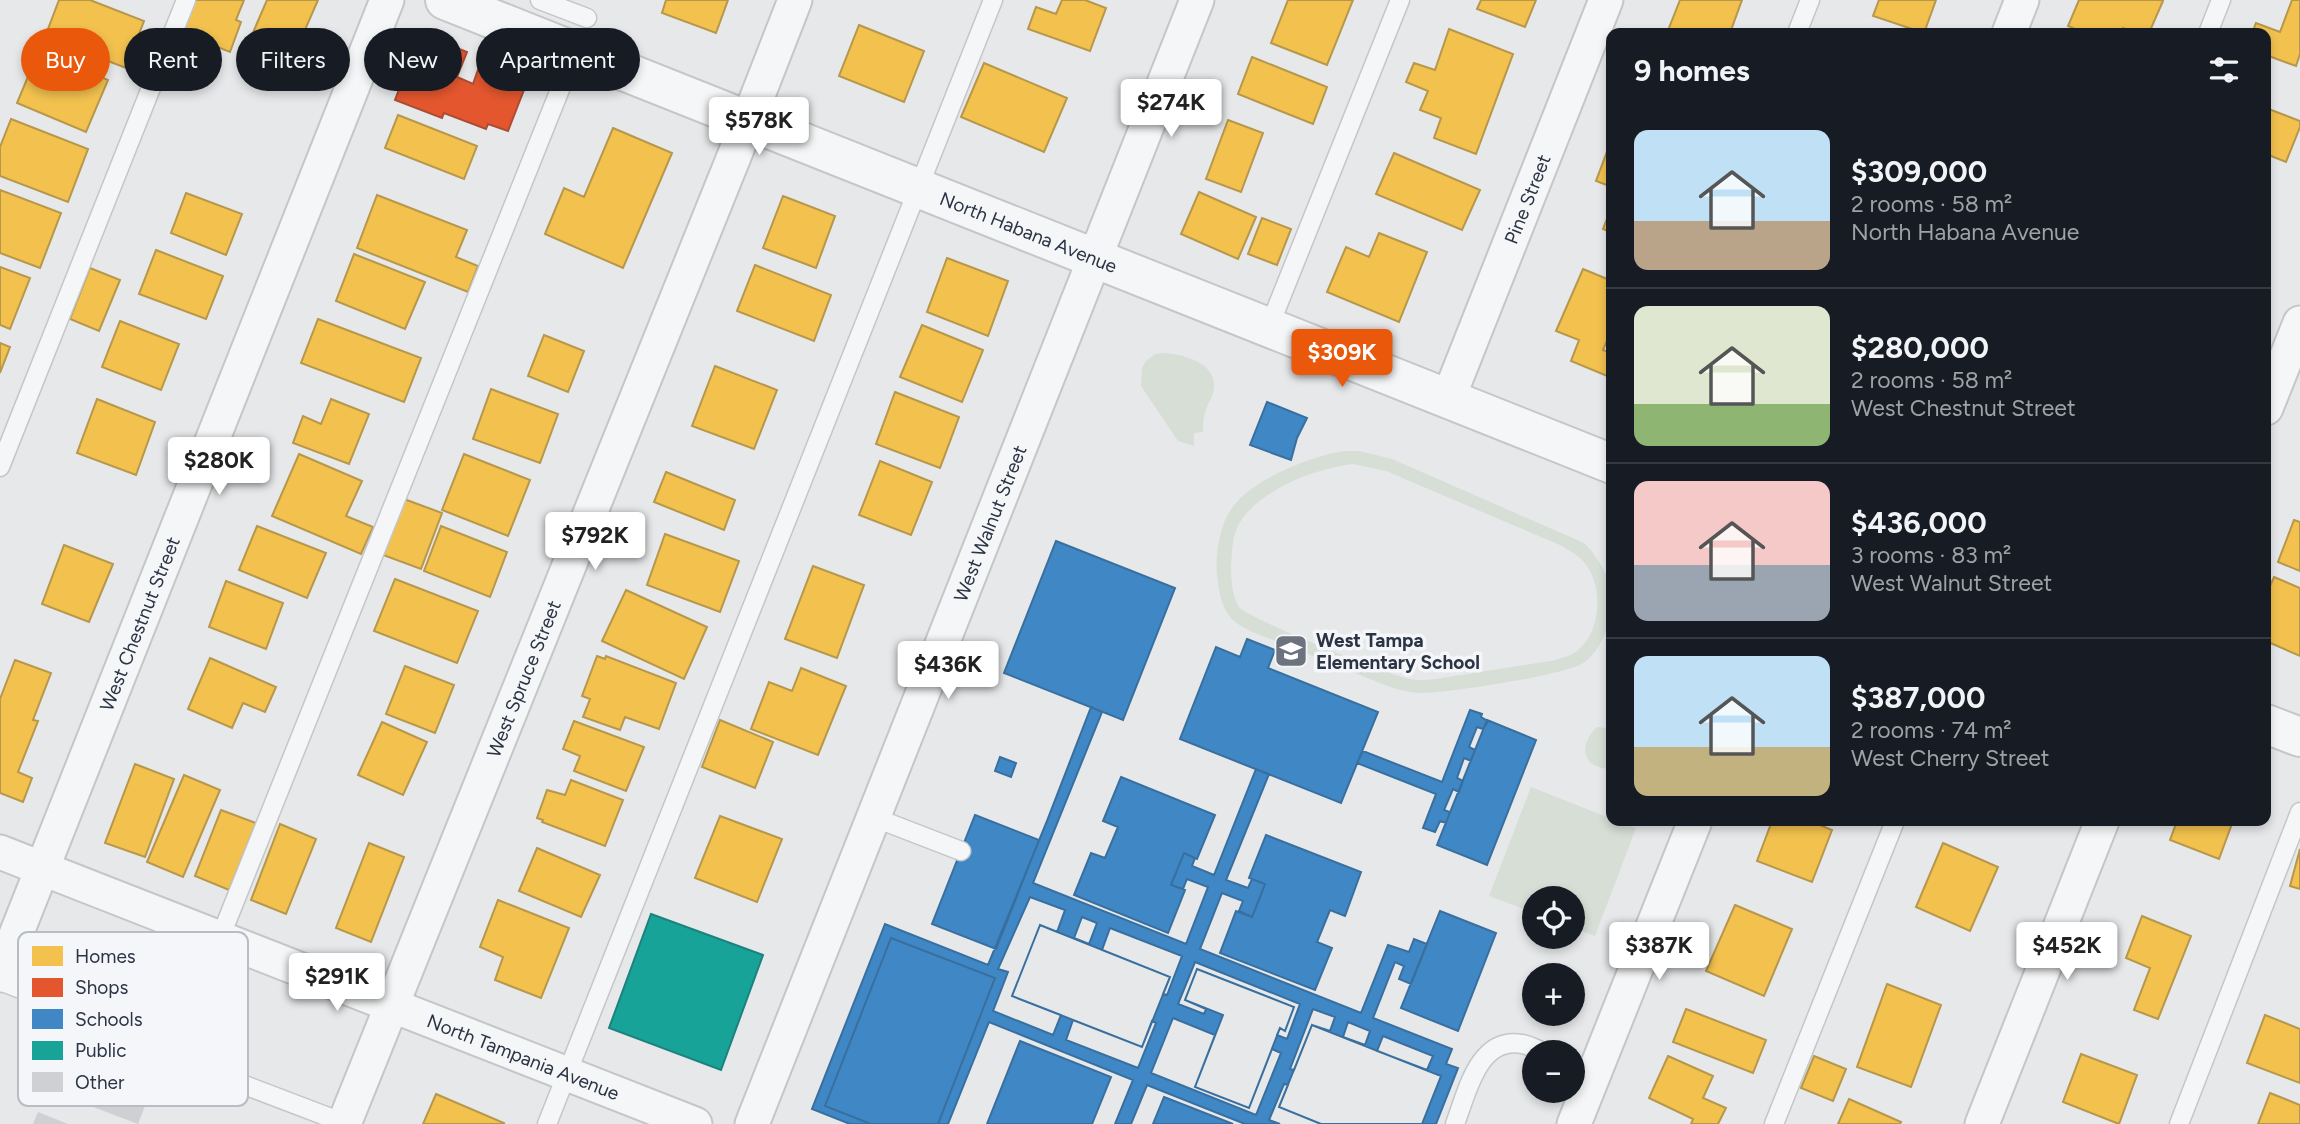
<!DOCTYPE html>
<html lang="en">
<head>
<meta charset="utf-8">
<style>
  body { margin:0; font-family:Figtree,sans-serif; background:#242831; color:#f1f3f6; height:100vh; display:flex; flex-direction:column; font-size:26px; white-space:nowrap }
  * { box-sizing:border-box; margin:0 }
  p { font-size:23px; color:#9ea1a6 }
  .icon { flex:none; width:38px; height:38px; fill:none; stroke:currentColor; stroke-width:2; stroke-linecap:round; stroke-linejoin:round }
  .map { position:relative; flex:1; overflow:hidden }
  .drawer { position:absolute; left:1606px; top:28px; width:665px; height:798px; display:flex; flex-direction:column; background:#171b24; border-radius:14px; box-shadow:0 4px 10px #0003 }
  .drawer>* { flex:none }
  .top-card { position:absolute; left:21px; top:28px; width:665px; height:63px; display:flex; gap:14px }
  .fabs { position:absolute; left:1522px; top:886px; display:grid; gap:14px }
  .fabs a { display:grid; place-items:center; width:63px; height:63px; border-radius:50%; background:#171b24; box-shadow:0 4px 10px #0003; font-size:35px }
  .price { position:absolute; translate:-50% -60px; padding:0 16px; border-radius:7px; background:#fff; color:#222; font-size:23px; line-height:46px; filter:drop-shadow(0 2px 4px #0008) }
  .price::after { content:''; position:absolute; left:50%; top:42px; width:21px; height:16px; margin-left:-10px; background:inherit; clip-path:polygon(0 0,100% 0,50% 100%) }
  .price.on { background:#ea580c; color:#fff }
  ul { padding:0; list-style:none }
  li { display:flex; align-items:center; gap:21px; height:175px; padding:0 28px }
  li+li { border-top:2px solid #363941 }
  li span { display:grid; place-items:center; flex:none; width:196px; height:140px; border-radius:14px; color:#555 }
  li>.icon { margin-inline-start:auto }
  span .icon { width:84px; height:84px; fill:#fffc; stroke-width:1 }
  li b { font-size:30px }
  h2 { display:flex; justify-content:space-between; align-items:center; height:84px; padding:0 28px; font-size:30px }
  .pill { padding:0 24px; border-radius:32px; background:#171b24; box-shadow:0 4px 10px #0003; font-size:24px; line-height:63px }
  .pill.on { background:#ea580c; color:#fff }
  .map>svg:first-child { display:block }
  .green { fill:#d6ded6; fill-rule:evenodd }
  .homes { fill:#f2c14e; stroke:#b6974b; stroke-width:2 }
  .shops { fill:#e4572e; stroke:#ac4c35; stroke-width:2 }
  .schools { fill:#3f88c5; stroke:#396f9f; stroke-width:2; fill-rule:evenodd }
  .public { fill:#17a398; stroke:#1d827f; stroke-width:2 }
  .building { fill:#ced0d3 }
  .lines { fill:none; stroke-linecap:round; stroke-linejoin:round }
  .service-casing { stroke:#c4c6c8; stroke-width:21 }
  .minor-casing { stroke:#c4c6c8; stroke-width:37 }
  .tertiary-casing { stroke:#c4c6c8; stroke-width:42 }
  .service { stroke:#f5f6f7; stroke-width:18 }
  .minor { stroke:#f5f6f7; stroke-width:33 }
  .tertiary { stroke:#f5f6f7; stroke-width:38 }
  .labels { text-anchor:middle; stroke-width:7; stroke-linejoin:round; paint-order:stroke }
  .street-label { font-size:19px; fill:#2b3445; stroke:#f4f6f9 }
  .poi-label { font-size:19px; font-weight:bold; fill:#2b3445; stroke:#f4f6f9; text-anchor:start }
  .key { fill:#f4f6f9; stroke:#b8bcc3; stroke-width:2 }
  .key-label { font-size:19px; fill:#2b3445 }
</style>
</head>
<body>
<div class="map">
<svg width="2300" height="1124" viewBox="0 0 2300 1124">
  <rect width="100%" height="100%" fill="#e6e8ea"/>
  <path class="green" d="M1165,353C1185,355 1217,363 1214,389C1213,396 1208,403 1206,410C1203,417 1203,424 1203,432L1194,433V446L1178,441L1141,386L1142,368L1146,361L1155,354Z
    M1344,451H1359L1392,459L1584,543C1603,562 1613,583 1610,610C1608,630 1601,649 1585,662C1568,675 1447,693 1422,693C1411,693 1400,690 1390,687C1355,673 1320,659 1286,645C1268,638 1247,632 1233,620C1221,609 1219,590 1217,575C1215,553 1220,521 1235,504C1257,478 1311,456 1344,451ZM1353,464L1386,471L1560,545C1568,550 1577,554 1583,561C1604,584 1602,631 1577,651C1569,657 1561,658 1551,661C1522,665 1492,670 1462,675C1445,677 1427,682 1410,679C1391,676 1247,618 1239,607C1232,596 1231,578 1231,566C1232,552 1232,536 1239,524C1258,490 1316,468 1353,464Z
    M1612,702V769C1583,769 1577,746 1597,727L1606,728L1610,720L1607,712Z
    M1531,787L1612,819V821L1636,828L1595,936L1573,928V898H1535V913L1489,896Z"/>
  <path class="homes" d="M59,0H90L144,21L126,68L45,37Z
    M195,0H244L236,20L241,22L230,52L182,33Z
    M267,0H318L288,69L245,51Z
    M666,0H728L716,33L662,13Z
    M1062,0H1085L1106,8L1090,51L1028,29L1036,7L1056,14Z
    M1288,0H1353L1327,65L1271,43Z
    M1481,0H1536L1525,27L1477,9Z
    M1680,0H1742L1730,33H1667Z
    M1879,0H1936L1924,33L1873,16Z
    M2079,0H2161L2163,1L2149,33H2134L2123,28L2121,33H2084L2068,26Z
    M2292,0H2300V54L2296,66L2266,55V33H2252L2256,23L2280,32Z
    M859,25L924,51L904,102L839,76Z
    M1449,29L1513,54L1476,154L1434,138L1441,118L1420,110L1428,91L1406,82L1414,63L1435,70Z
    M39,50L108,80L86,132L17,103Z
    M1252,57L1327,87L1313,124L1238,94Z
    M984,63L1067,98L1044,152L961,117Z
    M2266,108L2300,121V127L2286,162L2266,154Z
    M398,115L477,146L464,179L385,148Z
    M11,119L88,149L68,202L0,176V147Z
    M1228,120L1263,133L1241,192L1206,179Z
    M613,128L672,153L623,268L545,234L564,188L584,197Z
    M1611,141H1612V187L1596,181Z
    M1394,153L1480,190L1462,230L1376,194Z
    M0,190L61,213L40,268L0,253Z
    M1199,192L1256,217L1238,259L1181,234Z
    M186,193L242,214L226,255L171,233Z
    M377,195L467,230L456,257L478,266L468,292L357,248Z
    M783,196L835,216L816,268L763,248Z
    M1612,206V233L1603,229Z
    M1262,218L1291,229L1277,265L1248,254Z
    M1379,233L1427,252L1399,322L1327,292L1346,247L1369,257Z
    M156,250L223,276L206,319L139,294Z
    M354,254L425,282L405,329L336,301Z
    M947,258L1008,281L988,336L927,312Z
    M755,265L831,295L814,341L737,311Z
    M0,267L30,278L10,329L0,325Z
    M90,268L120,280L99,331L70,319Z
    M1583,269L1612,281V329L1603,350L1612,354V378L1571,361L1579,340L1556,331Z
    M318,319L421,358L404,402L301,363Z
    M120,321L179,344L161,390L102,367Z
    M922,325L983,350L962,402L900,377Z
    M544,335L584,351L568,392L528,376Z
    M0,343L10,347L0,373Z
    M715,366L777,390L754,449L692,426Z
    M491,389L558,414L540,463L473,439Z
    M895,392L959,417L940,468L876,444Z
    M97,399L155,422L136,475L77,453Z
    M331,399L369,414L349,464L293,443L303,416L321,424Z
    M299,454L362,481L346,516L373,527L361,554L272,516Z
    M464,454L530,480L508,536L442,510Z
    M880,461L932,482L911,535L859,515Z
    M666,472L735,500L724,530L654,502Z
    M404,499L442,513L421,569L383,555Z
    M2294,520L2300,522V571L2278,562Z
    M257,526L326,553L307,598L239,570Z
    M441,526L507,552L490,597L424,571Z
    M665,534L739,561L720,612L647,585Z
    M64,545L113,564L89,622L42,604Z
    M813,566L864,585L837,658L785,639Z
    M2274,577L2300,588V656L2266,641V595Z
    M395,579L478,611L457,663L374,631Z
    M226,581L283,603L266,649L209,627Z
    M626,590L707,627L684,679L602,641Z
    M597,656L605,659L606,656L676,683L659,729L625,717L620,730L583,717L590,699L582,696Z
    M210,658L276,687L265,712L243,703L232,728L188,709Z
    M15,660L51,673L33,720L38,721L18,772L32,778L23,802L0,793V699Z
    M405,666L454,685L435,733L386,714Z
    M801,668L846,686L818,755L751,729L769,682L792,691Z
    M720,720L773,742L755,788L702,767Z
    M574,721L644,747L626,791L574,771L580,756L563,749Z
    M382,722L427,742L403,795L358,775Z
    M135,764L174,779L145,857L105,843Z
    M184,775L220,790L183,877L147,862Z
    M571,780L623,800L605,846L542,822L543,820L537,818L547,790L565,795Z
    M221,810L256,823L229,890L195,876Z
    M720,816L782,839L757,902L695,878Z
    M1772,821H1810L1832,830L1812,882L1757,861Z
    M2177,821H2233L2219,859L2170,840Z
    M280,824L316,839L286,914L251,900Z
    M369,843L404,857L371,942L336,928Z
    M1943,843L1998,867L1970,931L1916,907Z
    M537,848L600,875L581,917L519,891Z
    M2300,849V889L2290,886Z
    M498,900L569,928L541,998L495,980L503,957L480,947Z
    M1735,905L1792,929L1764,996L1706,971Z
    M2142,916L2191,936L2158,1019L2134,1010L2150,968L2126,958Z
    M1887,984L1941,1005L1911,1087L1857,1067Z
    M1686,1009L1766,1040L1753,1073L1673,1042Z
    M2265,1015L2300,1029V1083L2247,1063Z
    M2081,1054L2137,1075L2119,1124L2063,1102Z
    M1668,1056L1713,1076L1703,1098L1726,1108L1718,1124H1691L1693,1119L1649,1098Z
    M1814,1056L1846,1069L1833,1101L1801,1088Z
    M2270,1093L2300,1105V1124H2258Z
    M436,1094L504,1123L503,1124H423Z
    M1849,1099L1901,1122L1900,1124H1838Z"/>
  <path class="shops" d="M427,36L467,52L457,77L473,84L480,64L527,82L508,131L488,124L486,129L444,113L442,118L395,100L418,40Z"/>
  <path class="schools" d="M1267,402L1307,418L1297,438L1291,460L1250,445Z
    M1056,541L1175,588L1123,720L1004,673Z
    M1247,639L1275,650L1268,668L1378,712L1341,803L1180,739L1216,647L1240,657Z
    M1091,707L1102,712L1033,883L1186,944L1208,887L1187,879L1183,889L1171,885L1184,853L1195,858L1192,866L1214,875L1256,769L1269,774L1226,880L1248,888L1252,879L1265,884L1252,917L1239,911L1243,901L1222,893L1200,949L1361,1013L1388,945L1409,952L1414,939L1427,944L1411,984L1399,979L1404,966L1395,962L1373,1018L1452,1049L1446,1064L1458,1068L1436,1124H1321L1279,1107L1288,1085L1284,1084L1269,1120L1280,1124H1245L1147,1085L1131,1124H1115L1133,1080L989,1022L948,1124H938L995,978L891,938L825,1106L871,1124H850L812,1109L885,924L988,965L1047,821ZM1030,897L1065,910L1057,932L1040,925L1012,996L1061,1015L1053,1035L993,1011L1008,972L998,969ZM1082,917L1097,923L1089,944L1074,938ZM1110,928L1182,956L1167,995L1163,994L1170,977L1102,950ZM1195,962L1300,1004L1287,1039L1277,1035L1280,1028L1285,1031L1294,1007L1197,969L1185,1000L1206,1009L1204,1014L1178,1004ZM1313,1009L1335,1017L1330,1031L1312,1025L1294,1070L1290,1069ZM1173,1018L1215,1035L1195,1087L1249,1108L1272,1049L1281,1053L1256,1115L1151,1073ZM1073,1020L1142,1047L1152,1021L1156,1023L1138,1068L1066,1040ZM1348,1022L1370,1031L1365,1045L1343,1037ZM1383,1036L1433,1056L1427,1070L1377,1051Z
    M1470,710L1482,714L1481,717L1488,721L1483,729L1477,727L1469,747L1475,750L1471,761L1464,758L1457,778L1463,781L1459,792L1453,789L1444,810L1450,812L1446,823L1440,821L1435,832L1423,828L1436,794L1357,763L1363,751L1442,782Z
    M1487,720L1536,740L1487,865L1437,845Z
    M1000,757L1016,763L1011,777L995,771Z
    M1121,777L1215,815L1197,859L1184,853L1178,868L1171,885L1185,890L1168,933L1074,895L1091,853L1105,858L1118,827L1103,821Z
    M975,815L1039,840L996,949L932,924Z
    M1266,835L1361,872L1345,916L1330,910L1317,942L1332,948L1315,990L1220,953L1236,911L1252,917L1259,900L1265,884L1249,878Z
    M1440,911L1496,933L1458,1031L1401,1008Z
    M1040,925L1170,977L1142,1047L1012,996Z
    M891,938L995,978L938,1124H871L825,1106Z
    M1197,969L1294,1007L1285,1031L1280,1028L1249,1108L1195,1087L1223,1015L1185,1000Z
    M1312,1025L1441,1076L1422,1124H1321L1279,1107Z
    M1020,1041L1111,1077L1092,1124H987Z
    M1164,1097L1233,1124H1153Z"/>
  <path class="public" d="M651,914L763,955L721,1070L609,1028Z"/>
  <path class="building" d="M112,957L191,988L176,1026L188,1030L165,1087L154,1083L138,1124L59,1094L81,1037L70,1033L86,990L98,995Z
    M38,1112L68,1124H33Z"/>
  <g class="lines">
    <defs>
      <path id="service" d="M540,0L587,18
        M1797,33L1810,0
        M2208,33L2221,0
        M1269,327L1400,0
        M0,467L186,0
        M873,817L961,851
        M220,938L575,52
        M0,981L78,1011
        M1573,1064L1594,1072
        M192,1065L344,1123
        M547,1124L993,0
        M1455,1124C1467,1093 1478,1036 1522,1044C1529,1045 1536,1049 1543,1052
        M1774,1124L1895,821
        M2179,1124L2300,812"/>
      <g id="minor">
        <path d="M2009,33L2022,0"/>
        <path id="s1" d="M1448,399L1606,0"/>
        <path d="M2266,408L2300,323"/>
        <path id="s2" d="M0,852L695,1124"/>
        <path id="s3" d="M0,975L387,0"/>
        <path id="s4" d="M344,1124L735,154L795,0"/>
        <path id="s5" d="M752,1124L1197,0"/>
        <path d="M1574,1124L1695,821"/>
        <path d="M1982,1124L2102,821"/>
      </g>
      <g id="tertiary">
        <path id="s6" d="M445,0L1612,464"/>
        <path d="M2266,724L2300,737"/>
      </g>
    </defs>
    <use href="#service" class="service-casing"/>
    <use href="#minor" class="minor-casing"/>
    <use href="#tertiary" class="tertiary-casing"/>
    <use href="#service" class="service"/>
    <use href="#minor" class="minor"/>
    <use href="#tertiary" class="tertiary"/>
  </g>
  <defs>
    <symbol id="school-square" viewBox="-11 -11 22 22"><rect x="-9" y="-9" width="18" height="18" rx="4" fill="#6c737f" stroke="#f4f6f9"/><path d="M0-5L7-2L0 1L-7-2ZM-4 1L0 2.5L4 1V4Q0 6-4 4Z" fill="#fff"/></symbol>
  </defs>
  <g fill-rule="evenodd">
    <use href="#school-square" x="1272" y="632" width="38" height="38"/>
  </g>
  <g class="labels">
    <g class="street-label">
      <text dy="7" stroke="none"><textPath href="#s1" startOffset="215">Pine Street</textPath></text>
      <text dy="7" stroke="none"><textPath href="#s6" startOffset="628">North Habana Avenue</textPath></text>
      <text dy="7" stroke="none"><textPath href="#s5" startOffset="646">West Walnut Street</textPath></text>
      <text dy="7" stroke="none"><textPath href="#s3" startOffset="378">West Chestnut Street</textPath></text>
      <text dy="7" stroke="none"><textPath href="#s4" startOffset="480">West Spruce Street</textPath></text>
      <text dy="7" stroke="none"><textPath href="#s2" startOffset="562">North Tampania Avenue</textPath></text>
    </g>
    <g class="poi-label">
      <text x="1316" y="647">West Tampa<tspan x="1316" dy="22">Elementary School</tspan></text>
    </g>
  </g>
  <rect x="18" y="932" width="230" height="174" rx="10" class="key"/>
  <rect x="32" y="946" width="31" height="20" fill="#f2c14e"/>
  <rect x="32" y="978" width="31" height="19" fill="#e4572e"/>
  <rect x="32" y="1009" width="31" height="20" fill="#3f88c5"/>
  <rect x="32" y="1041" width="31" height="19" fill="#17a398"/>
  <rect x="32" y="1072" width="31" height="20" fill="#ced0d3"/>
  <g class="key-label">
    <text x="75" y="963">Homes</text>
    <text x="75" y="994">Shops</text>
    <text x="75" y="1026">Schools</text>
    <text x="75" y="1057">Public</text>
    <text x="75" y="1089">Other</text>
  </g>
</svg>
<div class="fabs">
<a><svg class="icon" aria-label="locate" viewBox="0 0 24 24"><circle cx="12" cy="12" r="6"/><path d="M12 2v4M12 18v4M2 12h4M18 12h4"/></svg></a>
<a>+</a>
<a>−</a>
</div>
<b class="price" style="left:1171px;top:139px">$274K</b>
<b class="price" style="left:759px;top:157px">$578K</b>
<b class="price on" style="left:1342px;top:389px">$309K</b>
<b class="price" style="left:219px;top:497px">$280K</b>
<b class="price" style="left:595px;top:572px">$792K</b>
<b class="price" style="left:948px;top:701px">$436K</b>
<b class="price" style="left:1659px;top:982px">$387K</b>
<b class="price" style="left:2067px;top:982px">$452K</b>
<b class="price" style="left:337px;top:1013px">$291K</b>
<div class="top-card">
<a class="pill on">Buy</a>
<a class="pill">Rent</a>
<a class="pill">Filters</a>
<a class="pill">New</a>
<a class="pill">Apartment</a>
</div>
<section class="drawer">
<h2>9 homes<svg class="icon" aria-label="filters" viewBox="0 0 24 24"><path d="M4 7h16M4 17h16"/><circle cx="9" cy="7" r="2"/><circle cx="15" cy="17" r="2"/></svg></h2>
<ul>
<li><span style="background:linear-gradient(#bfe0f5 65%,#b9a48a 0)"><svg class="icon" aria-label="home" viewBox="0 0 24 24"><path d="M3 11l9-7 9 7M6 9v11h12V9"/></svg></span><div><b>$309,000</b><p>2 rooms · 58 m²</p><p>North Habana Avenue</p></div></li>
<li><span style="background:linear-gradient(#dfe7d0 70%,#8fb573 0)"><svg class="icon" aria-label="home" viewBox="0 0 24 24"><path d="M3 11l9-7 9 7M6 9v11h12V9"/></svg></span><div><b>$280,000</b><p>2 rooms · 58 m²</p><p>West Chestnut Street</p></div></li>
<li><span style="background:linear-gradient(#f6c9c9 60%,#9aa5b1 0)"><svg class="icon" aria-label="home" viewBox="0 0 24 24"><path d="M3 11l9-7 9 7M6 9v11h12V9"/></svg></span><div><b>$436,000</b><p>3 rooms · 83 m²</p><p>West Walnut Street</p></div></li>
<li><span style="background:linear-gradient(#bfe0f5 65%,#c2b280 0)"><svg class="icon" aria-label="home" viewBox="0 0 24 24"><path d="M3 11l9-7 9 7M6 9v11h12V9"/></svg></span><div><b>$387,000</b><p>2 rooms · 74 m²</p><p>West Cherry Street</p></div></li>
</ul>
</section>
</div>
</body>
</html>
